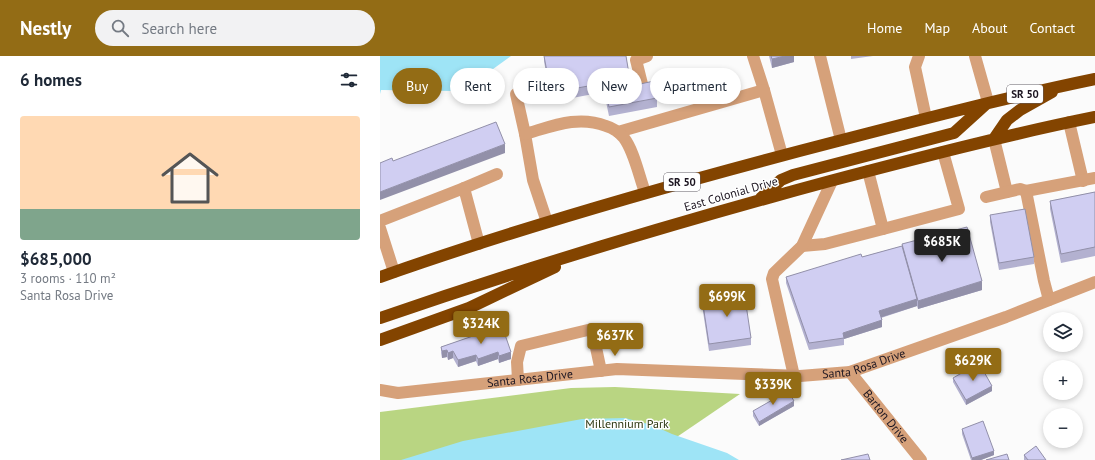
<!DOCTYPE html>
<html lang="en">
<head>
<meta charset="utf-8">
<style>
  body { margin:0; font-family:"PT Sans",sans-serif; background:#f2f2f3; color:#1f2937; height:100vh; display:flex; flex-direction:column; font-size:15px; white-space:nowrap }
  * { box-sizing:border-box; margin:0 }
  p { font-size:13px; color:#747a83 }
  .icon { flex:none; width:22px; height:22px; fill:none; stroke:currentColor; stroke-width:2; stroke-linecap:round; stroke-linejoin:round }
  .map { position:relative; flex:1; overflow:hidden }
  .details { display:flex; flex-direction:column; background:#fff; width:380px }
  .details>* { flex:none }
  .guide { position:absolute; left:12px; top:12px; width:380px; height:36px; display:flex; gap:8px }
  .tools { position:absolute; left:663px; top:256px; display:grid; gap:8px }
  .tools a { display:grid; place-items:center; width:40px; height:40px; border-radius:50%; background:#fff; box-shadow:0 2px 6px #0003; font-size:20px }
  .price { position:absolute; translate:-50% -34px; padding:0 9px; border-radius:4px; background:#936c15; color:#fff; font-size:13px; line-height:26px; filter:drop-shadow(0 1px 2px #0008) }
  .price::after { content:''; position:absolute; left:50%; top:24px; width:12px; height:9px; margin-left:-6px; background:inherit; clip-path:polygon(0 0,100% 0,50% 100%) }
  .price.selected { background:#222; color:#fff }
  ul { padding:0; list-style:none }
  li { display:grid; align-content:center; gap:8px; height:212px; padding:0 20px }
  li+li { border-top:1px solid #e0e1e3 }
  li span { display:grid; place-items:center; height:124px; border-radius:4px; color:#555 }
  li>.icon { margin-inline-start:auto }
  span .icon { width:72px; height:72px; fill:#fffc; stroke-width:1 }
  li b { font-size:17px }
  h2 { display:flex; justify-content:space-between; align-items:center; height:48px; padding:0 20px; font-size:17px }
  .tag { padding:0 14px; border-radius:18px; background:#fff; box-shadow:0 2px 6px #0003; font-size:14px; line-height:36px }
  .tag.selected { background:#936c15; color:#fff }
  header { display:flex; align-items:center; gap:24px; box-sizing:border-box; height:56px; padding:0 20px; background:#936c15; color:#fff }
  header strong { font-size:19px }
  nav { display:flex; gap:22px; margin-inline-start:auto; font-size:14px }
  .search { width:280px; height:36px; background:#f2f2f3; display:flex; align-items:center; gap:10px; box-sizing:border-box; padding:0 14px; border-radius:22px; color:#747a83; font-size:15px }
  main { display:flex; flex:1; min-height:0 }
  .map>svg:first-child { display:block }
  .green { fill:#b9d582 }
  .water { fill:#9ee4f6 }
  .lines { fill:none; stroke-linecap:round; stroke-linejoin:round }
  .minor { stroke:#d6a17a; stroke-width:12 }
  .highway { stroke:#834400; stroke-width:12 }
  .wall { fill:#b3b1d0 }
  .shaded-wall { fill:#9290a9 }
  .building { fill:#d0cef2; stroke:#9290a9 }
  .labels { text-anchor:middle; stroke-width:3; stroke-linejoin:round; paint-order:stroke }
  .shield { fill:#fff; stroke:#615c64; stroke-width:1 }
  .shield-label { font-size:11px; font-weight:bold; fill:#1d1621 }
  .street-label { font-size:12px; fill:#1d1621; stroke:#fff }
  .park-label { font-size:12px; fill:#2c3711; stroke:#fff }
</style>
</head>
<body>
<header>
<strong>Nestly</strong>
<div class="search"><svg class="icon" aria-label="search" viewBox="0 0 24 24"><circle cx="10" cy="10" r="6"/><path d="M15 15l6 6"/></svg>Search here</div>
<nav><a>Home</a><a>Map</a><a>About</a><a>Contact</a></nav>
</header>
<main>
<section class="details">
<h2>6 homes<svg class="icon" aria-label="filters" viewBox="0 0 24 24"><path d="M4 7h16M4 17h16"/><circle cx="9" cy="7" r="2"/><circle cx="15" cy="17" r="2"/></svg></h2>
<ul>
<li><span style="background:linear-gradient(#ffd9b3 75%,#7fa58c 0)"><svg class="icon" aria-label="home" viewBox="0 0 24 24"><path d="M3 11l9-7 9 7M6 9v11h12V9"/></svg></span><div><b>$685,000</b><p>3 rooms · 110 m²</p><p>Santa Rosa Drive</p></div></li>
</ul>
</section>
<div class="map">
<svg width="715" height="404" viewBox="0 0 715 404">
  <rect width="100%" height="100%" fill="#fbfbfb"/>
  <path class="green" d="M235,331L360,338L263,404H0V356L191,332Z"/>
  <path class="water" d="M0,0H131L102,21L74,35L1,34L0,38Z
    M245,362L272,369L292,378L347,397L359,404H21L83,385L202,363Z"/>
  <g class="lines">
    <g class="minor">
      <path d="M373,0L384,34"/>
      <path d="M440,0L461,84"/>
      <path d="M539,0L535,11L546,62"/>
      <path d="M595,0L608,46"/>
      <path d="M162,31L136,38L145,78L153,124L167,166"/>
      <path d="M263,32L256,4L267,0"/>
      <path d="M689,66L703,125"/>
      <path d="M238,76L384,34L402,99"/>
      <path d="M145,78C173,70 198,59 226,70C233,72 239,76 244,82C254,95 259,120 265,136"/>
      <path d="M614,83L627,136"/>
      <path d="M488,115L503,173L579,153L563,96"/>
      <path d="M84,132L117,118"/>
      <path d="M646,135L715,122"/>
      <path d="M606,141L640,133L646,135L664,225L669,244"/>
      <path d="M0,165L84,132L99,188"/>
      <path d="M0,172L14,216"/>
      <path d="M422,190L445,188L503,173"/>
      <path id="s1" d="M470,316L541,404"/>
      <path d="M414,320L392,223L394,217L422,190L452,125"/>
      <path d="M138,324L137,306L141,290L212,273L221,315"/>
      <path id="s2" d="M0,334L18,337L237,313L420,320L470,316L626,261L715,226"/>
    </g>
    <path class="highway" d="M614,83L627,64L640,54L672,36
      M381,142L401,124L413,119L574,77L606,48
      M0,221C150,168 303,125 458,85C543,63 628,41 715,23
      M0,262C148,211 298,166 450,125C538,102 626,79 715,61
      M0,284L89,252L175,211"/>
  </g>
  <path class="wall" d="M164,0H246L251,30L277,42V51L229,60L224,36L171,46L164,5Z
    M389,0H414V6L392,12Z
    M471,0H493L471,3Z
    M715,136V200L681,207L670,153V145Z
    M610,159L654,201V208L619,214L610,166Z
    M522,188L602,234L538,253L537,250L501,262L502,271L464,283V289L429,294L406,227V221L482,201L522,190Z
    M322,242L371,282V289L329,295L322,249Z
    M122,270L131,303L119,307L118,303L98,310L96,305L78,311L73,302L68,304L67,301L62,302L61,297V291Z
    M573,322L612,335L586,349L573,326Z
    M414,350L379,370L373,360V355Z
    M582,373L614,399L601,404H591L582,378Z
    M644,399L666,404H644Z"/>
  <path class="shaded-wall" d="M405,0H414V6L392,12V3Z
    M125,88V97L0,144V136Z
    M602,225V234L538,253V245Z
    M537,243V250L499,262V255Z
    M502,264V271L464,283L463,277Z
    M67,294V301L62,302V295Z
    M73,295V302L68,304V297Z
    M118,296V303L98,310V303Z
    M131,296V303L119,307V300Z
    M96,299V305L78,311V304Z
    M612,330V335L586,349V344Z
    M414,345V350L379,370V366Z
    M614,395V399L601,404H592V402Z"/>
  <path class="building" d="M164,0H246L251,30L274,25L277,42L229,51L224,27L171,37Z
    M391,0H405L392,3Z
    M116,66L125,88L0,136V107L12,102L13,105Z
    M715,136V191L681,198L670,145Z
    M645,153L654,201L619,207L610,159Z
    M587,171L602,225L538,245L522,188Z
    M522,190L537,243L499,255L502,264L463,277L464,282L429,287L406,221L481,198L482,201Z
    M364,235L371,282L329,288L322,242Z
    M122,270L131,296L119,300L118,296L98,303L96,299L78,304L73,295L68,297L67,294L62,295L61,291Z
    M599,307L612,330L586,344L573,322Z
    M408,335L414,345L379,366L373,355Z
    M603,365L614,395L592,402L582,373Z
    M656,390L666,404H648L644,399Z
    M488,398L490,404H461Z
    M627,398L629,404H606Z"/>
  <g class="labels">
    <g class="shield">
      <rect x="627" y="29" width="36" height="18" rx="3"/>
      <rect x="284" y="117" width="36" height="18" rx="3"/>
    </g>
    <g class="shield-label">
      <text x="645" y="42">SR 50</text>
      <text x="302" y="130">SR 50</text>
    </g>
    <g class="street-label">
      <text transform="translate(351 138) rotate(-16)" y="4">East Colonial Drive</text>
      <text dy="4" stroke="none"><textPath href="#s2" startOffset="487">Santa Rosa Drive</textPath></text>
      <text dy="4" stroke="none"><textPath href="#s2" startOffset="151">Santa Rosa Drive</textPath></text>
      <text dy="4" stroke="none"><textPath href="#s1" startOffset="57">Barton Drive</textPath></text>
    </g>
    <g class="park-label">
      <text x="247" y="372">Millennium Park</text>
    </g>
  </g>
</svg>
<div class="tools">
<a><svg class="icon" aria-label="layers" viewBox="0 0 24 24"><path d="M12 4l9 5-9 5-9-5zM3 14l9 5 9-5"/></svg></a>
<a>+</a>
<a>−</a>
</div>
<b class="price selected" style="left:562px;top:207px">$685K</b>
<b class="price" style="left:347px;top:262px">$699K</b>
<b class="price" style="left:101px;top:289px">$324K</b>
<b class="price" style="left:235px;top:301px">$637K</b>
<b class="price" style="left:593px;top:326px">$629K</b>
<b class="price" style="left:393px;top:350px">$339K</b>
<div class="guide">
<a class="tag selected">Buy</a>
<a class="tag">Rent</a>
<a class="tag">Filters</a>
<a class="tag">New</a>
<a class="tag">Apartment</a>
</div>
</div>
</main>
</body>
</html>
